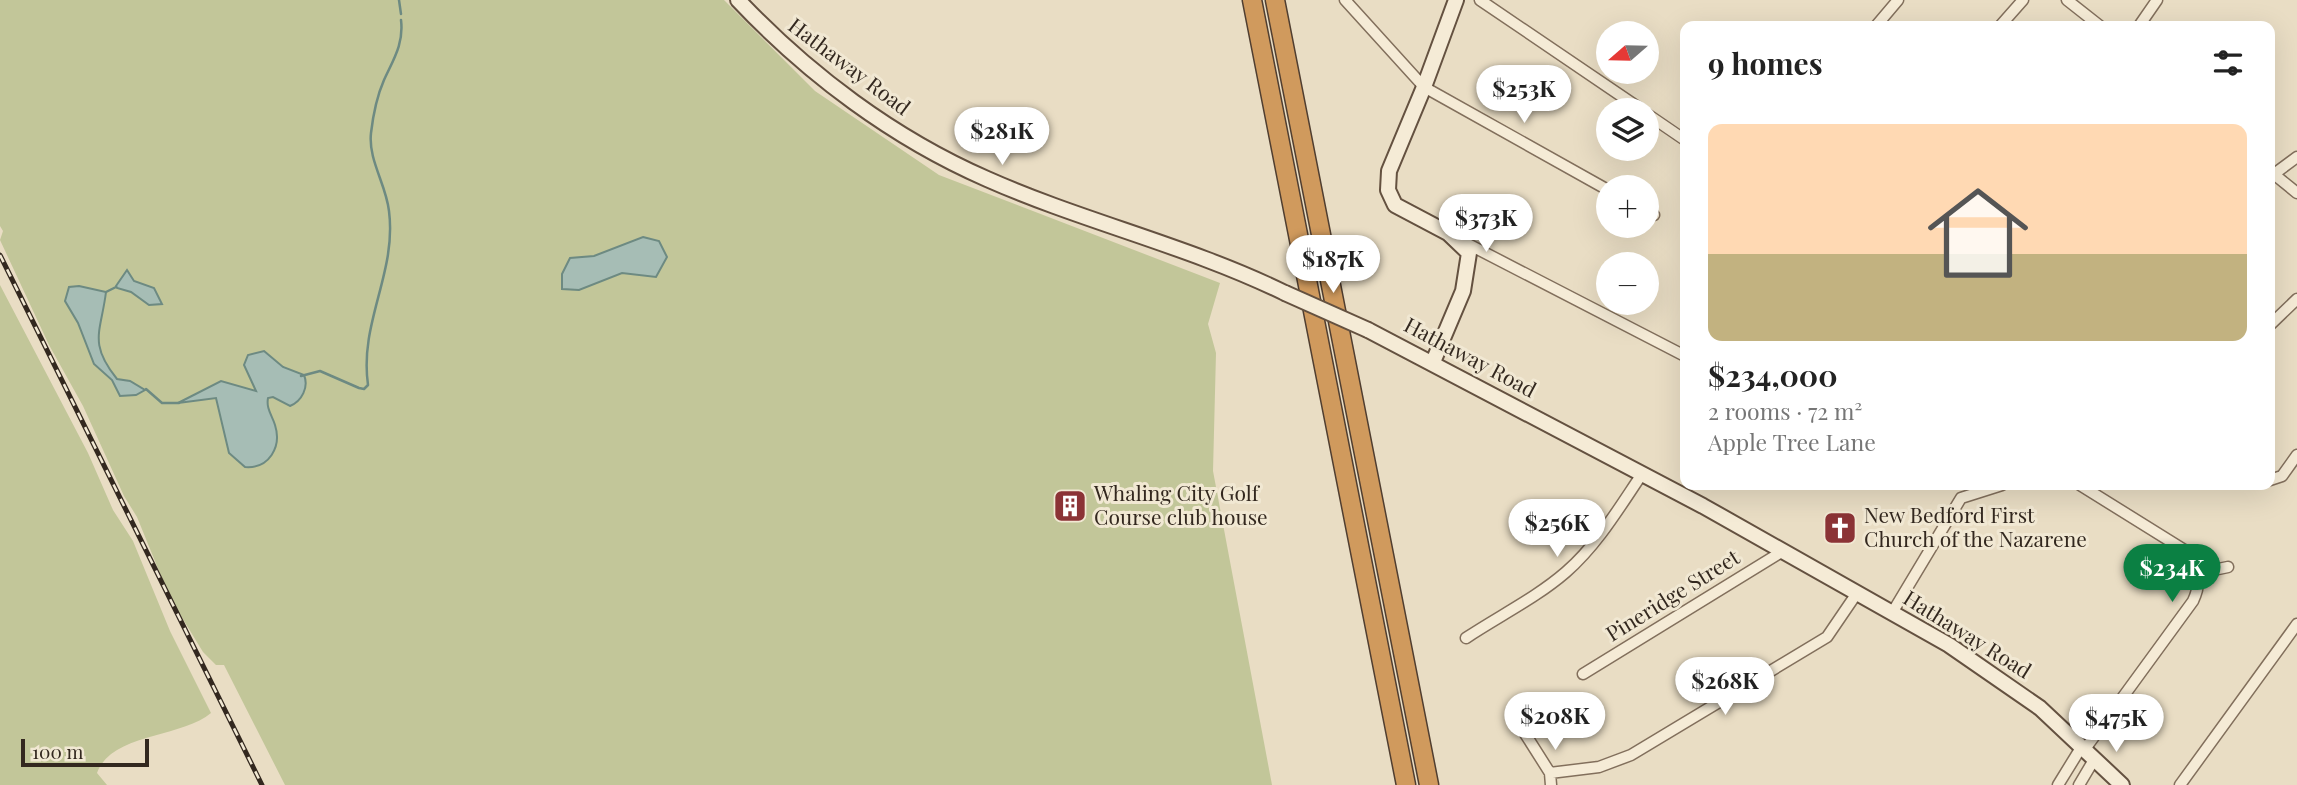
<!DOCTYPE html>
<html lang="en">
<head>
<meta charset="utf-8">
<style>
  body { margin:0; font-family:"Playfair Display",serif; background:#f2f2f2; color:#222; height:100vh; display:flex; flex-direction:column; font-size:26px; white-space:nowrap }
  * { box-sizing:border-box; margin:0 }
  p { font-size:23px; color:#767676 }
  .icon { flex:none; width:38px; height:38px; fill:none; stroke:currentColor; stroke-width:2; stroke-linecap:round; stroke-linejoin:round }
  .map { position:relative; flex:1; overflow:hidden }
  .drawer { position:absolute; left:1680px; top:21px; width:595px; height:469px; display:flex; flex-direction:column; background:#fff; border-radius:14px; box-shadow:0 7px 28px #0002 }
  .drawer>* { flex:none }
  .needle { width:46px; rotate:250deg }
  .tools { position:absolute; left:1596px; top:21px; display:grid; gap:14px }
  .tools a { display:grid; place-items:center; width:63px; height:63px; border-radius:50%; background:#fff; box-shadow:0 7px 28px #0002; font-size:35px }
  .scale { position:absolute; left:21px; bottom:18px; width:128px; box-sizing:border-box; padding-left:7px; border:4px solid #33281f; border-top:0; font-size:19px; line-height:24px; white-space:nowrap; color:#33281f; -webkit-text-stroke:5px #f1e8d3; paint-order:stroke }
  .price { position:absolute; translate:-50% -60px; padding:0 16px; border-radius:24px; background:#fff; color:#222; font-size:23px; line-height:46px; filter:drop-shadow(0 2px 4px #0008) }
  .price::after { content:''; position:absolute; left:50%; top:42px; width:21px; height:16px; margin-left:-10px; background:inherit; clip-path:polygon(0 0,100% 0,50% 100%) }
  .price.selected { background:#0b8043; color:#fff }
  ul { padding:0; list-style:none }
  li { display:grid; align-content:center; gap:14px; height:371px; padding:0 28px }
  li span { display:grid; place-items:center; height:217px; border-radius:14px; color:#555 }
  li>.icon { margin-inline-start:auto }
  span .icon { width:126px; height:126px; fill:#fffc; stroke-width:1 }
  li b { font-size:30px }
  h2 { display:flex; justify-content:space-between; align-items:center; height:84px; padding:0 28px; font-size:30px }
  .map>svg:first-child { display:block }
  .green { fill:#c2c699 }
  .water { fill:#a6bdb5; stroke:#6d8a82; stroke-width:2 }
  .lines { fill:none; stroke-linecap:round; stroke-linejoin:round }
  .stream { stroke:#6d8a82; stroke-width:2.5 }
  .minor-casing { stroke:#826f5c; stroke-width:13 }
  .secondary-casing { stroke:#645140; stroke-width:18 }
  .motorway-casing { stroke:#503e30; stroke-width:21 }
  .minor { stroke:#f5ebd6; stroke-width:10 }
  .secondary { stroke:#f5ebd6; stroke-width:14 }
  .motorway { stroke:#d09a5d; stroke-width:18 }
  .rail-casing { stroke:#33281f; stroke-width:5 }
  .rail { stroke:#f1e8d3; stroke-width:2.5; stroke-dasharray:8; stroke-linecap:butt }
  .secondary-bridge-casing { stroke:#645140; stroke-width:18; stroke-linecap:butt }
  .secondary-bridge { stroke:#f5ebd6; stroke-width:14 }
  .labels { text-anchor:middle; stroke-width:6; stroke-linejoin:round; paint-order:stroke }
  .street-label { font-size:21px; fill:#33281f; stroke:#f1e8d3 }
  .poi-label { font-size:21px; fill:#33281f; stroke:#f1e8d3; text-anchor:start }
</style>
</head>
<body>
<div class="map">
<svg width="2297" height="785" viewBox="0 0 2297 785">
  <rect width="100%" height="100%" fill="#e9ddc4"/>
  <path class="green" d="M0,0H724L815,91L939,175L1220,283L1208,324L1216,353L1213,471L1272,785H285L224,665H216L203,652L170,598L137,517L124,496L83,406L49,345L0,240L3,231L0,226Z
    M0,285L88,453L113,510L133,541L170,631L211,713C182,738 111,733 97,773L107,785H0Z"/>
  <path class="water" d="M643,237L659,241L667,257L656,277L622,273L579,290L562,289V274L570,258L594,256Z
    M127,270L134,281L154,288L162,304L149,305L131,292L117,288L116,286Z
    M79,286L106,292C101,332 88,343 117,379L130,381L145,390L136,395L120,396L112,380L94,364L78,323L65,301L69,287Z
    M264,351L283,367L304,375C309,387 302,401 290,406L273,397L268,398C266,409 272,415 275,425C282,447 269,469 245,467L229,453L216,398L178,403L221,381L256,391L244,365L248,355Z"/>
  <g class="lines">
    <path class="stream" d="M399,0L401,14
      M106,292L116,287
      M301,376L320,371L359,388L364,389L368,385C359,322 397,273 389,211C386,184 368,160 371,133C373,116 377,96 384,80C393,60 404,44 401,20
      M146,389L162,403H179"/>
    <defs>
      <path id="minor" d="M1345,0L1424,87L1608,190
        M1480,0L1642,110
        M2067,0L2100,26
        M1876,26L1898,0
        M2000,26L2023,0
        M2139,26L2157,0
        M1647,114L1685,140
        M2270,171L2297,193
        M2270,177L2297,157
        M1647,212L1654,215
        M1462,241L1685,356
        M2270,325L2297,299
        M2270,480L2282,476L2297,455
        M2080,485L2186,551C2199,568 2202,582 2193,601L2085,749
        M2199,573L2228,567
        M1892,613L1961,498L2002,485
        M1466,638C1499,616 1536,598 1566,572C1597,545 1619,508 1642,474
        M1583,674L1783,551
        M1524,732L1550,773L1551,785
        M1550,773L1599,767L1631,755L1827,637L1857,593
        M2058,785L2082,746
        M2079,785L2095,758
        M2180,785L2297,624"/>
      <path id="secondary" d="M738,0C808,74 893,138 987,179C1084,222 1189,246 1285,293
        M1368,330L1703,506L1949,645L2040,708L2122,785
        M1433,362L1463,291L1469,253L1448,233L1395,205L1388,190L1389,171L1424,87L1456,0"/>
      <path id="motorway" d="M1252,0L1406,785
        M1275,0L1429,785"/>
    </defs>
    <use href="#minor" class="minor-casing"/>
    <use href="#secondary" class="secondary-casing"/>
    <use href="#motorway" class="motorway-casing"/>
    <use href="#minor" class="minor"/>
    <use href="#secondary" class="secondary"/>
    <use href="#motorway" class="motorway"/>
    <defs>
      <path id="rail" d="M0,255L262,785"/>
    </defs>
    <use href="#rail" class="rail-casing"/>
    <use href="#rail" class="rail"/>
    <defs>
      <path id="secondary-bridge" d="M1285,293L1368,330"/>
    </defs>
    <use href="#secondary-bridge" class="secondary-bridge-casing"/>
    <use href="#secondary-bridge" class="secondary-bridge"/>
  </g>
  <defs>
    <symbol id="building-square" viewBox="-11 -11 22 22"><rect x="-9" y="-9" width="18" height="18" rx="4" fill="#8b3336" stroke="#f1e8d3"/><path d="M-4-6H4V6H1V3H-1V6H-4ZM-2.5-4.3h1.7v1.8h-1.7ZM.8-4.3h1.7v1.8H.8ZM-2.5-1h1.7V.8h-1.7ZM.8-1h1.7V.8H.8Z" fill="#fff"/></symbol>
    <symbol id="church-square" viewBox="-11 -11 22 22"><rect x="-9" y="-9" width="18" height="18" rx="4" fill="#8b3336" stroke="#f1e8d3"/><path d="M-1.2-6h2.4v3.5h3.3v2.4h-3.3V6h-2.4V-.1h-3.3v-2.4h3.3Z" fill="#fff"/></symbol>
  </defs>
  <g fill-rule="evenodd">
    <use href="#building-square" x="1051" y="487" width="38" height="38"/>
    <use href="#church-square" x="1821" y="509" width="38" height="38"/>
  </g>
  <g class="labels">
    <g class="street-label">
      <text transform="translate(849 67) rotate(37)" y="7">Hathaway Road</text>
      <text transform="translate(1470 358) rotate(28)" y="7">Hathaway Road</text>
      <text transform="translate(1673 596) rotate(-32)" y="7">Pineridge Street</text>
      <text transform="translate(1967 635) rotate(32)" y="7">Hathaway Road</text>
    </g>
    <g class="poi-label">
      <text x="1094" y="501">Whaling City Golf<tspan x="1094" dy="24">Course club house</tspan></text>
      <text x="1864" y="523">New Bedford First<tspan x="1864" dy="24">Church of the Nazarene</tspan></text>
    </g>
  </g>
</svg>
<div class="tools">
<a><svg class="needle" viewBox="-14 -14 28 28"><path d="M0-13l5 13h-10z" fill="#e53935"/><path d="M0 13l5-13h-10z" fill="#767676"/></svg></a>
<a><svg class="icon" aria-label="layers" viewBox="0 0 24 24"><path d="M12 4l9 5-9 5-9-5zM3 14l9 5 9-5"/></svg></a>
<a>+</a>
<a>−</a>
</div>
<div class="scale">100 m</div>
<b class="price" style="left:1524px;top:125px">$253K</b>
<b class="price" style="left:1002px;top:167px">$281K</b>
<b class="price" style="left:1486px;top:254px">$373K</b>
<b class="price" style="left:1333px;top:295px">$187K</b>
<b class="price" style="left:1557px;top:559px">$256K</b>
<b class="price selected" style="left:2172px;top:604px">$234K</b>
<b class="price" style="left:1725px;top:717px">$268K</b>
<b class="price" style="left:1555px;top:752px">$208K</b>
<b class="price" style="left:2116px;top:754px">$475K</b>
<section class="drawer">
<h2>9 homes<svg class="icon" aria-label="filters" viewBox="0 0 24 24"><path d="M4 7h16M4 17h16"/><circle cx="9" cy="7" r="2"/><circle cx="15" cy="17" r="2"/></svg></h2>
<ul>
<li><span style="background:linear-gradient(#ffd9b3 60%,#c2b280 0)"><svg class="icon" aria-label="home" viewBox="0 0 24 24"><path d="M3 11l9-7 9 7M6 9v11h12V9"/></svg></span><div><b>$234,000</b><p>2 rooms · 72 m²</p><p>Apple Tree Lane</p></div></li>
</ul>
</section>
</div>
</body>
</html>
